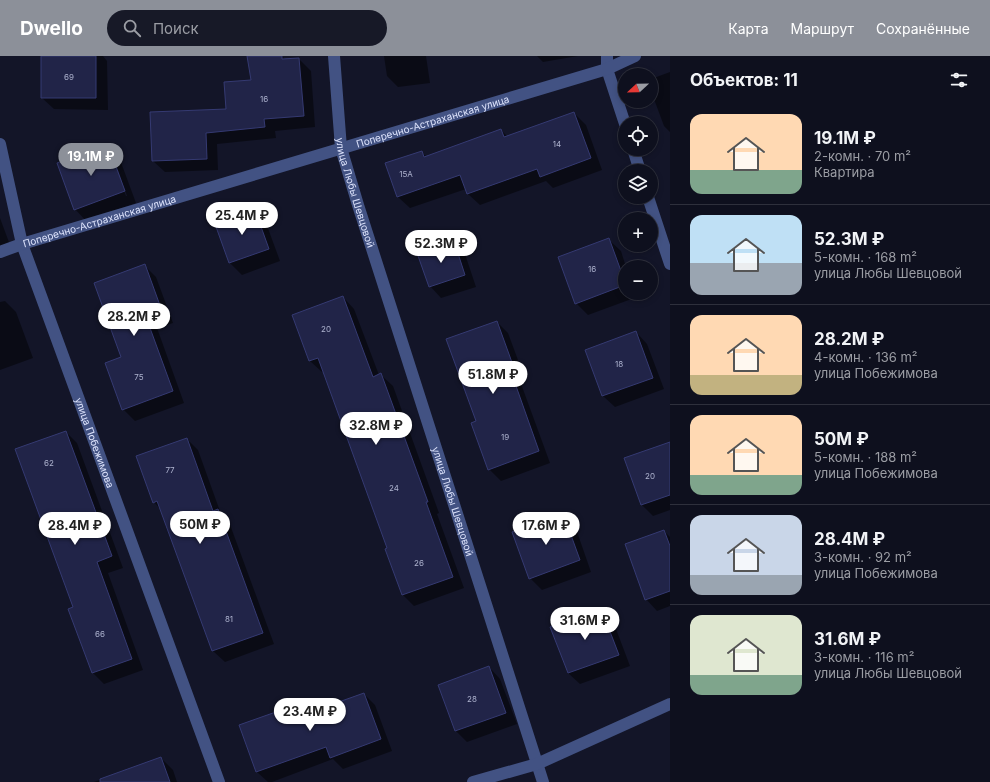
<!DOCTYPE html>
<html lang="ru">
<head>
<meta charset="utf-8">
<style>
  body { margin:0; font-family:Inter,sans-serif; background:#171927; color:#f1f3f6; height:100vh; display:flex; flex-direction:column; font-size:15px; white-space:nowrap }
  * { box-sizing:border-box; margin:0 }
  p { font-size:13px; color:#9b9da4 }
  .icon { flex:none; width:22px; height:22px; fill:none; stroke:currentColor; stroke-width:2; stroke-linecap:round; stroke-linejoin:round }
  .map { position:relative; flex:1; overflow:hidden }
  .panel { display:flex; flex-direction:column; background:#0e101e; width:320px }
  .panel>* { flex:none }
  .needle { width:26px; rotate:248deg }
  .tools { position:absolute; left:618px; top:12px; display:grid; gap:8px }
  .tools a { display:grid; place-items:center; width:40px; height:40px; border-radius:50%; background:#0e101e; box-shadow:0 2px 6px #0003,0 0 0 1px #2e303c; font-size:20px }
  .price { position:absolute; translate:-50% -34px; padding:0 9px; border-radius:14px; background:#fff; color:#222; font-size:13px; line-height:26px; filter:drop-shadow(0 1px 2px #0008) }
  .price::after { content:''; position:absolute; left:50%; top:24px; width:12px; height:9px; margin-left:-6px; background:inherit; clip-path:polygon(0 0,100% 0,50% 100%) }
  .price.selected { background:#8c9099; color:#fff }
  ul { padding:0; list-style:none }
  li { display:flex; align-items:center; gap:12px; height:100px; padding:0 20px }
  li+li { border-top:1px solid #2e303c }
  li span { display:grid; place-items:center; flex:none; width:112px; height:80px; border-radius:12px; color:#555 }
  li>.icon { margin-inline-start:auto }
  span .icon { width:48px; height:48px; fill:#fffc; stroke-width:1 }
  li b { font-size:17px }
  h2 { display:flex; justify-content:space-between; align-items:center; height:48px; padding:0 20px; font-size:17px }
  header { display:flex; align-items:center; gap:24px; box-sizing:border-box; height:56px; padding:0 20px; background:#8c9099; color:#fff }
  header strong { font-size:19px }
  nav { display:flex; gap:22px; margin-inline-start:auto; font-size:14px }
  .search { width:280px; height:36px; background:#171927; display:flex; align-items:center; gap:10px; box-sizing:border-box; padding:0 14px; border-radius:22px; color:#9b9da4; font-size:15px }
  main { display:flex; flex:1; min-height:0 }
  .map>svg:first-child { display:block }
  .shadow { fill:#0007; fill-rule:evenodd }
  .building { fill:#212448; stroke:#353a72 }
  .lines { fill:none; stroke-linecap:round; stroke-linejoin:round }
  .minor { stroke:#425283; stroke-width:12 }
  .labels { text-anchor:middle; stroke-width:4; stroke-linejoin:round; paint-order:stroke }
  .number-label { font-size:8px; fill:#aeb3cf }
  .street-label { font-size:10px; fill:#dde3fc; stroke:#131528 }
</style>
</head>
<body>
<header>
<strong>Dwello</strong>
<div class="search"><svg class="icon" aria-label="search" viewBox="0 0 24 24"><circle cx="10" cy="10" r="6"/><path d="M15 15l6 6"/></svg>Поиск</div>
<nav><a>Карта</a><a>Маршрут</a><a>Сохранённые</a></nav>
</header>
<main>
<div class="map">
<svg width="670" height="726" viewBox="0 0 670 726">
  <rect width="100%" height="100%" fill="#131528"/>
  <path class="shadow" d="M42,0H103L107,5L108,54L54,53L42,42Z
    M273,0H282L286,4L299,3L311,15L315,71L275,75L276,82L217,88L218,114L165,116L153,105L227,53Z
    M384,0H426L430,27L398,31L387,20Z
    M537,0H578L543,6Z
    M670,16V76L664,70L651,35V23Z
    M574,57L586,69L602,114L553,132L546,125L480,149L468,138L466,133L410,152L398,141L386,108L421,96L427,101L501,74L508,81Z
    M108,90L119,101L136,147L86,165L75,153ZM112,102H114L127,140H126Z
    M255,155L266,167L280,205L242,219L230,207L217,169Z
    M0,162L10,189L0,193Z
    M609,184L621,195L626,211H625V237H636L637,241L588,259L576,247Z
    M454,186L465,198L476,231L441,242L430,230Z
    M144,209L156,221L173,267L157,272L184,347L135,365L123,353L122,302Z
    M343,241L354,253L379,319H381L393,330L439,457L437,458L464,532L414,550L403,539L388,492L324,316H322L310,305L293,259Z
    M5,245L16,256L33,302L0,314V246Z
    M497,266L508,277L525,323L520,325L550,407L501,425L489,413L477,366Z
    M636,276L647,288L664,333L615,351L603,340L586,294Z
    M66,376L77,387L123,512L108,517L143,614L104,628L93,617L70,553L74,552Z
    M187,383L198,394L221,458L229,466L274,588L225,606L213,595L161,454L154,446Z
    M670,387V454L653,460L642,449Z
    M563,458L575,470L591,516L542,534L530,522Z
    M664,475L670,481V550L657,555L646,543Z
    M601,553L613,565L630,610L580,628L568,617Z
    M489,611L500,623L517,668L467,686L456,675Z
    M364,638L375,649L392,695L343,713L333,703L272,726H268L257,716L290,652L299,661Z
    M161,702L173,714L177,726H94Z"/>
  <path class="building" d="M41,0H96V42H41Z
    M247,0H282V3L299,2L304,60L264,63L265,71L206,77L207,103L152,105L150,56L226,53L224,26L251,24Z
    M574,56L591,102L540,121L537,113L467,138L460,119L397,141L385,107L422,95L424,101L501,73L504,81Z
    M108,89L125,135L74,154L57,107Z
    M255,154L269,193L229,207L215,168Z
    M609,182L625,226V229L575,248L558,201Z
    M454,185L465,219L429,231L417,197Z
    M145,208L162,255L146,261L173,335L122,354L105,307L121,301L94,227Z
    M343,240L373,321L381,317L428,446H426L453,521L402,539L385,493L387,492L318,302L309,305L292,259Z
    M497,265L514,312L510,313L539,395L488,414L471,367L476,365L446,283Z
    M636,275L653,322L602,340L585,294Z
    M66,375L112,500L97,506L132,603L92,617L68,553L73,551L15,393Z
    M187,382L213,455L218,453L263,577L212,595L157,445L153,447L136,400Z
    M670,386V439L641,449L624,402Z
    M563,457L580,504L529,523L512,476Z
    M664,474L670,490V535L645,544L625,488Z
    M601,552L619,599L568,617L550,571Z
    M489,610L506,657L455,675L438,629Z
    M364,637L381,683L330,702L326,691L256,716L239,669L290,651L294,662Z
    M161,701L170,726H100V723Z"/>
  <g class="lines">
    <g class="minor">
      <path id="s1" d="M334,0L341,92L358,149L543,726"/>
      <path d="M607,0V13L625,68"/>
      <path id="s2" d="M0,88L22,188L219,726"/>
      <path d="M633,93L640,115"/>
      <path d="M648,141L670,208"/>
      <path id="s3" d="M0,196L22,188L607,13L635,0"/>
      <path d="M473,726L537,708L670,648"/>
    </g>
  </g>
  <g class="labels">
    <g class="number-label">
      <text x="69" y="24">69</text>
      <text x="264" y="46">16</text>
      <text x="557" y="91">14</text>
      <text x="406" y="121">15А</text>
      <text x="592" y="216">16</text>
      <text x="326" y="276">20</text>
      <text x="619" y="311">18</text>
      <text x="139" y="324">75</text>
      <text x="505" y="384">19</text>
      <text x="49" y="410">62</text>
      <text x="170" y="417">77</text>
      <text x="650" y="423">20</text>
      <text x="394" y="435">24</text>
      <text x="419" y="510">26</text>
      <text x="229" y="566">81</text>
      <text x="100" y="581">66</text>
      <text x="472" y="646">28</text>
    </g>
    <g class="street-label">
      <text dy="4" stroke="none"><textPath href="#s3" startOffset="452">Поперечно-Астраханская улица</textPath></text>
      <text dy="4" stroke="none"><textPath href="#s1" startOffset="139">улица Любы Шевцовой</textPath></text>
      <text dy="4" stroke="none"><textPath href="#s3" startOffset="104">Поперечно-Астраханская улица</textPath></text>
      <text dy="4" stroke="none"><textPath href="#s2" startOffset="314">улица Побежимова</textPath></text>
      <text dy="4" stroke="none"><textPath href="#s1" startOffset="463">улица Любы Шевцовой</textPath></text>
    </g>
  </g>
</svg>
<div class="tools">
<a><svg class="needle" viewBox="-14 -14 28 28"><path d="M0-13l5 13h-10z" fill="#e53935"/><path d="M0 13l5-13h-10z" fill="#9b9da4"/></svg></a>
<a><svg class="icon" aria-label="locate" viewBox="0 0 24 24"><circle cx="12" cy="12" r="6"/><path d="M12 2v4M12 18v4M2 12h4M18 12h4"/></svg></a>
<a><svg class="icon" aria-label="layers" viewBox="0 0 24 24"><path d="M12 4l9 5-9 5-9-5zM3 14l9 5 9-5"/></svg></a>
<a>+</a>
<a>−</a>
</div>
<b class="price selected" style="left:91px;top:121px">19.1M ₽</b>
<b class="price" style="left:242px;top:180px">25.4M ₽</b>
<b class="price" style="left:441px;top:208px">52.3M ₽</b>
<b class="price" style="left:134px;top:281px">28.2M ₽</b>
<b class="price" style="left:493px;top:339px">51.8M ₽</b>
<b class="price" style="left:376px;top:390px">32.8M ₽</b>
<b class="price" style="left:200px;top:489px">50M ₽</b>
<b class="price" style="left:75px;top:490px">28.4M ₽</b>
<b class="price" style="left:546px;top:490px">17.6M ₽</b>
<b class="price" style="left:585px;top:585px">31.6M ₽</b>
<b class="price" style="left:310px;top:676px">23.4M ₽</b>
</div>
<section class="panel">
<h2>Объектов: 11<svg class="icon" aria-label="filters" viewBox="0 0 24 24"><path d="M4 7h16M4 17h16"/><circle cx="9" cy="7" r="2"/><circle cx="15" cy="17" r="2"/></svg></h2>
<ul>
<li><span style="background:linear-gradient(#ffd9b3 70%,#7fa58c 0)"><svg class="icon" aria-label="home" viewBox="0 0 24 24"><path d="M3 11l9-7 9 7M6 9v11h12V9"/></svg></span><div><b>19.1M ₽</b><p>2-комн. · 70 m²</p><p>Квартира</p></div></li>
<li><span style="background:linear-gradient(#bfe0f5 60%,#9aa5b1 0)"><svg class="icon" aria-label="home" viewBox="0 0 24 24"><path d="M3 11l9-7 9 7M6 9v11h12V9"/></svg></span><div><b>52.3M ₽</b><p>5-комн. · 168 m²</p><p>улица Любы Шевцовой</p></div></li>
<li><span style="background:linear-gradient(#ffd9b3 75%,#c2b280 0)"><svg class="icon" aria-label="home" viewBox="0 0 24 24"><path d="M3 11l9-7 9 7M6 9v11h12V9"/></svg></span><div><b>28.2M ₽</b><p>4-комн. · 136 m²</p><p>улица Побежимова</p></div></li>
<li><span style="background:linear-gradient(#ffd9b3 75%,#7fa58c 0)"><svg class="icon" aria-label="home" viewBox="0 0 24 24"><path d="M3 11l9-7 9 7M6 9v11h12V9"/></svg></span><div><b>50M ₽</b><p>5-комн. · 188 m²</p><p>улица Побежимова</p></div></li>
<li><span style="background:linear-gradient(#c9d6e8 75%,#9aa5b1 0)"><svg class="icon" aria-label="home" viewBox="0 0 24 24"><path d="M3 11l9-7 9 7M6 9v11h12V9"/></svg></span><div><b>28.4M ₽</b><p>3-комн. · 92 m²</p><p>улица Побежимова</p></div></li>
<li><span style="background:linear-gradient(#dfe7d0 75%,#7fa58c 0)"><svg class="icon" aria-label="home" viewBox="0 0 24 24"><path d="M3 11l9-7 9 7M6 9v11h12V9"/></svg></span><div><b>31.6M ₽</b><p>3-комн. · 116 m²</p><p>улица Любы Шевцовой</p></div></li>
</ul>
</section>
</main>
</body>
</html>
